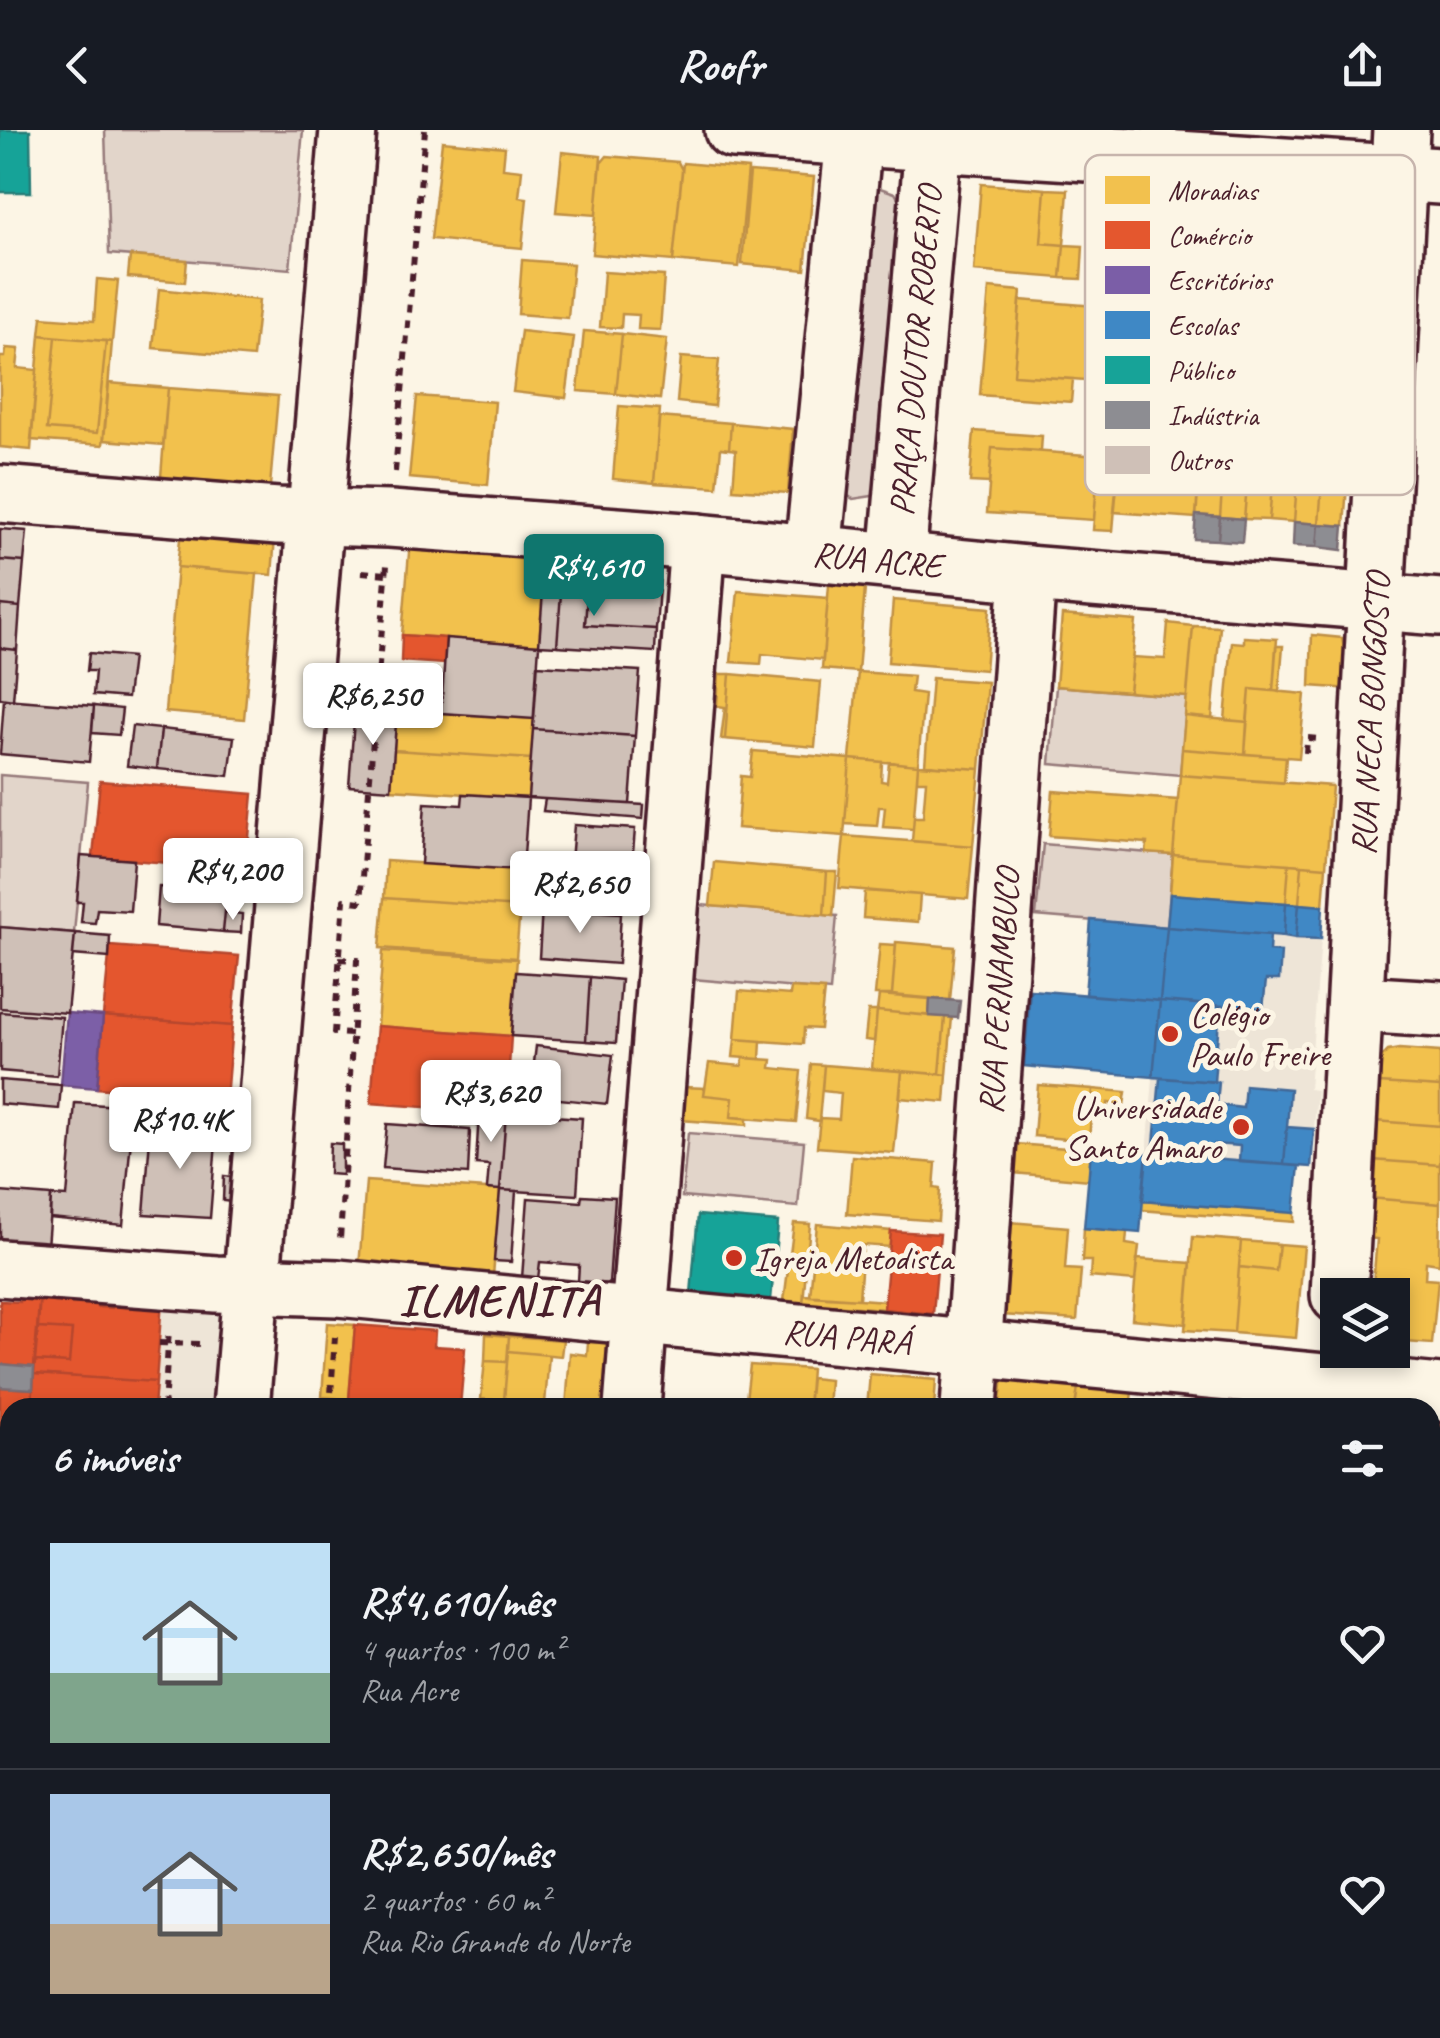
<!DOCTYPE html>
<html lang="pt">
<head>
<meta charset="utf-8">
<style>
  body { margin:0; font-family:Caveat,sans-serif; background:#242831; color:#f1f3f6; height:100vh; display:flex; flex-direction:column; font-size:38px; white-space:nowrap }
  * { box-sizing:border-box; margin:0 }
  p { font-size:32px; color:#9ea1a6 }
  .icon { flex:none; width:55px; height:55px; fill:none; stroke:currentColor; stroke-width:2; stroke-linecap:round; stroke-linejoin:round }
  .map { position:relative; flex:1; overflow:hidden }
  .sheet { position:absolute; left:0px; top:1268px; width:1440px; height:642px; display:flex; flex-direction:column; background:#171b24; border-radius:30px 30px 0 0; box-shadow:0 5px 15px #0003 }
  .sheet>* { flex:none }
  .fabs { position:absolute; left:1320px; top:1148px; display:grid; gap:20px }
  .fabs a { display:grid; place-items:center; width:90px; height:90px; border-radius:0px; background:#171b24; box-shadow:0 5px 15px #0003; font-size:50px }
  .price { position:absolute; translate:-50% -85px; padding:0 22px; border-radius:10px; background:#fff; color:#222; font-size:32px; line-height:65px; filter:drop-shadow(0 2px 5px #0008) }
  .price::after { content:''; position:absolute; left:50%; top:60px; width:30px; height:22px; margin-left:-15px; background:inherit; clip-path:polygon(0 0,100% 0,50% 100%) }
  .price.selected { background:#0f766e; color:#fff }
  ul { padding:0; list-style:none }
  li { display:flex; align-items:center; gap:30px; height:250px; padding:0 50px }
  li+li { border-top:2px solid #363941 }
  li span { display:grid; place-items:center; flex:none; width:280px; height:200px; border-radius:0px; color:#555 }
  li>.icon { margin-inline-start:auto }
  span .icon { width:120px; height:120px; fill:#fffc; stroke-width:1 }
  li b { font-size:42px }
  h2 { display:flex; justify-content:space-between; align-items:center; height:120px; padding:0 50px; font-size:42px }
  header { display:flex; justify-content:space-between; align-items:center; height:130px; padding:0 50px; background:#171b24; font-size:45px; font-weight:800 }
  .map>svg:first-child { display:block }
  .built { fill:#eee5d7 }
  .green { fill:#e2d5ca; stroke:#967a7a; stroke-width:2.5 }
  .homes { fill:#f2c14e; stroke:#c09044; stroke-width:2.5 }
  .shops { fill:#e4572e; stroke:#b6462d; stroke-width:2.5 }
  .offices { fill:#7b5ea7; stroke:#6c4b82; stroke-width:2.5 }
  .schools { fill:#3f88c5; stroke:#426897; stroke-width:2.5 }
  .public { fill:#17a398; stroke:#267b77; stroke-width:2.5 }
  .industry { fill:#8d8d92; stroke:#796c73; stroke-width:2.5 }
  .building { fill:#cfc0b7; stroke:#4a1f2b; stroke-width:2.5 }
  .lines { fill:none; stroke-linecap:round; stroke-linejoin:round }
  .minor-casing { stroke:#4a1f2b; stroke-width:62 }
  .major-casing { stroke:#4a1f2b; stroke-width:62 }
  .path { stroke:#4a1f2b; stroke-width:6; stroke-dasharray:8 8; stroke-linecap:butt }
  .minor { stroke:#fcf5e5; stroke-width:55 }
  .major { stroke:#fcf5e5; stroke-width:55 }
  .poi-dot { fill:#c8321e; stroke:#fcf5e5; stroke-width:4 }
  .labels { text-anchor:middle; stroke-width:10; stroke-linejoin:round; paint-order:stroke }
  .street-label { font-size:35px; fill:#4a1f2b; stroke:#fcf5e5 }
  .poi-label { font-size:35px; fill:#4a1f2b; stroke:#fcf5e5; text-anchor:start }
  .district-label { font-size:45px; font-weight:bold; letter-spacing:2.5px; fill:#4a1f2b; stroke:#fcf5e5 }
  .key { fill:#fcf5e5; stroke:#c7b5ad; stroke-width:2.5 }
  .key-label { font-size:28px; fill:#4a1f2b }
</style>
</head>
<body>
<header><svg class="icon" aria-label="back" viewBox="0 0 24 24"><path d="M15 5l-7 7 7 7"/></svg>Roofr<svg class="icon" aria-label="share" viewBox="0 0 24 24"><path d="M12 15V3M7 8l5-5 5 5M5 13v7h14v-7"/></svg></header>
<div class="map">
<svg width="1440" height="1908" viewBox="0 0 1440 1908">
  <rect width="100%" height="100%" fill="#fcf5e5"/>
  <filter id="ink" filterUnits="userSpaceOnUse"><feTurbulence type="fractalNoise" baseFrequency=".01" numOctaves="2"/><feDisplacementMap in="SourceGraphic" scale="20" xChannelSelector="R" yChannelSelector="G"/><feConvolveMatrix kernelMatrix="1 2 1 2 8 2 1 2 1" color-interpolation-filters="sRGB"/></filter>
  <g filter="url(#ink)">
    <path class="built" d="M1167,797L1321,809L1309,959L1317,960L1311,1037L1147,1024L1153,947L1024,936L1030,860L1160,871Z
      M40,1154L219,1167L212,1277L32,1278Z"/>
    <path class="green" d="M105,0H303L290,139L109,124Z
      M880,58L895,63L903,77L877,360L872,366L853,369L844,363L868,63Z
      M1056,556L1187,567L1180,645L1050,634Z
      M0,645L88,652L74,803L0,797Z
      M1043,714L1173,725L1167,797L1036,786Z
      M700,775L837,786L830,861L693,849Z
      M688,1003L804,1012L798,1077L682,1067Z
      M0,1472L10,1473V1544L0,1543Z"/>
    <path class="homes" d="M442,11L505,17L503,38L522,40L519,67L527,68L522,118L431,109Z
      M562,22L601,26L596,85L556,82Z
      M607,26L678,32L682,40L673,131L592,124L601,33Z
      M683,33L748,39L739,137L673,131Z
      M750,42L814,47L805,140L742,134Z
      M981,54L1045,59L1041,113L1064,115L1061,148L974,141Z
      M1045,59L1068,60L1064,115L1041,113Z
      M1064,115L1083,116L1081,149L1061,148Z
      M130,126L187,130L185,152L128,147Z
      M522,130L573,134L568,188L518,184Z
      M604,142L664,146L660,200L638,199L639,185L622,184L621,198L600,197Z
      M97,149L118,151L112,212L40,205L42,187L94,191Z
      M989,158L1021,161L1014,245L1073,249L1071,272L980,265Z
      M159,159L259,170L253,227L153,218Z
      M1020,170L1121,178L1114,252L1014,245Z
      M521,201L574,207L566,268L513,262Z
      M584,201L622,204L616,264L578,261Z
      M622,204L667,209L660,269L616,264Z
      M40,205L56,207L47,299L97,303L106,211L112,212L103,315L31,310Z
      M56,207L106,211L97,303L47,299Z
      M6,218L19,219L17,238L37,240L31,320L0,317V227H5Z
      M681,227L719,230L714,276L677,272Z
      M109,253L168,258L163,315L104,310Z
      M168,258L278,266L270,356L161,347Z
      M417,266L495,272L488,355L409,348Z
      M619,276L660,279L654,353L613,349Z
      M1123,282L1204,288L1196,388L1114,382Z
      M659,287L731,293L729,319L721,318L717,357L654,353Z
      M731,293L793,299L788,363L733,359L736,320L729,319Z
      M974,301L1042,306L1041,321L992,318L989,353L970,352Z
      M992,318L1099,326L1094,390L987,383Z
      M1201,318L1225,320L1220,387L1196,385Z
      M1225,320L1250,321L1244,389L1220,387Z
      M1250,321L1275,323L1269,390L1244,389Z
      M1275,323L1299,325L1294,392L1269,390Z
      M1299,325L1324,327L1319,394L1294,392Z
      M1324,327L1349,329L1344,396L1319,394Z
      M1098,342L1118,343L1113,401L1093,400Z
      M181,400L275,407L272,445L177,437Z
      M410,411L546,420L539,515L402,505Z
      M177,437L257,444L244,589L165,582Z
      M829,455L865,458L858,542L822,539Z
      M738,461L828,468L823,530L762,524L761,534L731,532Z
      M893,470L990,478L985,540L888,532Z
      M1062,485L1136,491L1129,562L1056,556Z
      M1168,493L1193,496L1187,567L1129,562L1133,527L1165,529Z
      M1193,496L1220,497L1212,589L1185,586Z
      M1312,505L1342,508L1352,559L1310,556Z
      M1244,507L1277,509L1273,561L1250,559L1247,592L1225,590L1232,512L1244,513Z
      M1276,516H1283L1279,562L1273,561Z
      M858,542L913,546L911,562L924,564L918,635L850,629Z
      M719,544H730L725,609H721L725,577L717,576Z
      M730,544L821,552L815,617L725,609Z
      M932,548L987,552L980,639L925,635Z
      M1250,559L1305,564L1299,628L1245,624Z
      M397,580L534,589L531,629L394,620Z
      M1185,586L1247,592L1245,624L1182,619Z
      M1182,619L1286,627L1284,653L1180,645Z
      M394,620L531,629L528,668L391,659Z
      M753,621L850,629L844,706L737,698L741,646L750,647Z
      M850,629L882,632L881,651L887,652L889,632L918,635L913,699L883,697L885,677H879L877,696L845,694Z
      M918,635L980,639L973,716L912,711L914,687H923L926,651H917Z
      M1180,645L1332,656L1326,737L1173,725Z
      M1053,661L1178,670L1173,725L1146,723L1147,713L1049,706Z
      M844,706L973,716L968,769L839,758Z
      M1173,725L1289,734L1286,773L1170,764Z
      M386,731L523,740L520,777L384,768Z
      M714,732L827,742L824,785L710,776Z
      M1289,734L1302,735L1299,774L1286,773Z
      M1302,735L1326,737L1323,776L1299,774Z
      M827,742H837L833,786L824,785Z
      M865,761L920,765L918,792L863,788Z
      M384,768L520,777L516,828L380,818Z
      M896,812L955,817L950,870L892,865Z
      M880,814L896,815L892,865H875Z
      M383,821L517,829L511,906L377,896Z
      M791,858L824,860L820,899L804,898L803,914L735,909L739,861L790,865Z
      M879,865L930,869L929,886L877,881Z
      M868,881H877L874,911L865,910Z
      M877,881L945,887L940,944L872,939Z
      M945,887H952L947,945L940,944Z
      M735,909L761,911L760,929L733,927Z
      M1399,919L1440,922V957L1380,953L1381,928L1388,921Z
      M743,928L772,930L771,938L801,941L796,992L731,987L733,968L704,965L709,933L742,936Z
      M811,934L824,935L819,991L806,989Z
      M824,935L902,941L894,1023L817,1017L820,988L839,989L841,963L822,961Z
      M902,941L947,945L945,972L900,968Z
      M1380,953L1440,957V996L1375,991Z
      M1038,955L1093,959L1089,1011L1034,1006Z
      M684,957L705,958L704,965L733,968L731,987L747,988V995L681,990Z
      M1093,959L1126,962L1124,975L1108,973L1107,989L1091,988Z
      M1375,991L1440,996V1035L1372,1030Z
      M1016,1014L1091,1020L1089,1050L1014,1043Z
      M852,1026L936,1033L934,1058L940,1059L938,1091L847,1084Z
      M1372,1030L1440,1035V1074L1369,1068Z
      M366,1051L500,1060L493,1146L359,1137Z
      M1369,1068L1440,1074L1439,1134L1426,1132L1425,1149L1438,1150L1432,1214L1392,1211V1165H1372L1377,1109L1367,1108Z
      M1142,1071L1294,1083V1092L1141,1080Z
      M1010,1092L1068,1097L1065,1139L1081,1140L1077,1190L1002,1185Z
      M794,1093L810,1094L803,1173L784,1171Z
      M817,1094L891,1101L890,1117L863,1115L859,1169L810,1166Z
      M1084,1098L1127,1102L1126,1114L1139,1116L1135,1151L1090,1147L1091,1131H1082Z
      M1193,1107L1241,1111L1234,1203L1185,1200Z
      M1241,1111L1279,1114L1276,1141L1239,1137Z
      M1279,1114L1304,1116L1296,1208L1234,1203L1239,1137L1276,1141Z
      M1137,1129L1191,1133L1186,1194L1132,1189Z
      M804,1165L859,1169L885,1171L884,1179L803,1173Z
      M327,1193L355,1195L349,1269L322,1267Z
      M486,1204L509,1206L507,1232L485,1231Z
      M509,1206L563,1210L561,1226L508,1221Z
      M588,1212L610,1213L606,1278H566L570,1223L587,1225Z
      M508,1221L549,1225L545,1274L504,1271Z
      M485,1231L507,1232L504,1271L481,1269Z
      M750,1235L811,1239L808,1278H745Z
      M870,1244L936,1250L934,1278H867Z
      M811,1248L830,1250L828,1278H808Z
      M1003,1248L1078,1257L1075,1278H999Z
      M1078,1257L1132,1262L1130,1278H1075Z
      M504,1271L557,1275V1278H503Z
      M1216,1271L1277,1278H1215Z
      M0,1348L10,1349V1395H0Z
      M1440,1533V1614L1430,1597V1538Z
      M1439,1633L1440,1686L1430,1691V1639Z
      M1432,1690L1440,1704V1783L1430,1765Z
      M0,1748L10,1749V1871H0Z
      M1437,1798L1440,1841L1430,1847V1803Z
      M301,1900H437V1908H301Z
      M437,1900H555V1908H437Z
      M642,1900H724L723,1908H641Z
      M724,1900H753L752,1908H723Z
      M753,1900H812L811,1908H752Z
      M815,1900H878L877,1908H814Z
      M936,1900H1001L1000,1908H935Z
      M1027,1900H1077L1076,1908H1026Z
      M1156,1900H1203V1908H1156Z"/>
    <path class="shops" d="M402,505L446,508L444,534L401,531Z
      M100,651L253,664L246,739L93,727Z
      M110,816L239,826L232,896L103,886Z
      M103,886L232,896L226,969L97,958Z
      M377,896L511,906L506,983L371,973Z
      M891,1101L940,1104L933,1184L884,1179Z
      M20,1160L40,1161L34,1237L0,1234V1171L20,1172Z
      M40,1161L98,1165L97,1177L112,1178L113,1166L162,1170L156,1252L34,1244L35,1231L69,1233L72,1200L38,1198Z
      M355,1195L435,1201L434,1216L465,1218L460,1277L349,1269Z
      M38,1198L72,1200L69,1233L35,1231Z
      M34,1244L156,1252L154,1278L32,1276Z
      M0,1257L33,1259L32,1278H10V1300H0Z
      M1430,1294L1440,1295V1457L1430,1463Z
      M10,1588V1665H6Z
      M0,1630H7L3,1698H0Z
      M6,1665H10V1706L2,1705Z
      M2,1705L10,1706V1749L0,1748Z"/>
    <path class="offices" d="M67,883L103,886L97,958L61,955Z"/>
    <path class="schools" d="M1170,764L1286,773L1284,806L1167,797Z
      M1286,773L1299,774L1296,808L1284,806Z
      M1299,774L1323,776L1321,809L1296,808Z
      M1091,790L1167,797L1160,871L1085,865Z
      M1167,797L1270,805L1269,821L1281,822L1279,850H1266L1263,879L1160,871Z
      M1030,860L1160,871L1153,947L1024,936Z
      M1160,871L1220,876L1214,952L1153,947Z
      M1160,948L1219,952L1217,975L1243,978L1245,955L1290,959L1284,1035L1239,1032L1240,1016L1214,1014L1212,1029L1153,1025Z
      M1287,997L1314,999L1311,1037L1284,1035Z
      M1091,1020L1147,1024L1140,1103L1084,1098Z
      M1147,1024L1299,1036L1294,1083L1142,1071Z"/>
    <path class="public" d="M0,0H30L31,62H0Z
      M698,1085L778,1092L771,1170L691,1164Z"/>
    <path class="industry" d="M1196,385L1220,387L1218,410L1194,409Z
      M1220,387L1244,389L1242,412L1218,410Z
      M1294,392L1319,394L1317,417L1293,416Z
      M1319,394L1344,396L1342,420L1317,417Z
      M930,869L960,871L958,888L929,886Z
      M0,1234L34,1237L33,1259L0,1257Z
      M0,1300H10V1315L0,1314Z"/>
    <path class="building" d="M0,399L27,401L24,432L0,430Z
      M574,422L590,423L585,495L656,499L655,522L557,516L562,450H572Z
      M590,423L661,428L656,499L585,495Z
      M0,430L24,432L20,477L0,475Z
      M544,448L562,450L557,516L539,515Z
      M0,475L20,477L17,520L0,518Z
      M446,508L539,515L534,589L441,583Z
      M0,518L17,520L13,570L0,568Z
      M89,523L132,527L127,568L93,565L95,541H87Z
      M537,535L640,541L635,606L533,599Z
      M4,569L94,576L89,632L0,624Z
      M94,576L122,579L119,605L92,603Z
      M355,578L397,580L391,659L349,656Z
      M132,596L161,599L157,639L127,636Z
      M161,599L234,607L229,646L157,639Z
      M533,599L635,606L630,674L528,668Z
      M463,664L528,668L523,740L421,734L425,673L462,675Z
      M545,669L644,675L643,689L543,681Z
      M574,695L635,699L631,747L570,744Z
      M81,726L134,730L130,781L97,779L95,793L81,792L83,772H77Z
      M523,740L584,745L582,781L520,777Z
      M159,757L227,762L223,802L156,796Z
      M542,778L621,783L618,834L539,828Z
      M225,782L242,784L241,803L223,802Z
      M0,797L75,803L67,883L0,878Z
      M75,803L110,806L109,828L73,825Z
      M516,842L590,847L586,911L511,906Z
      M590,847L621,850L616,913L586,911Z
      M0,882L62,887L57,946L0,941Z
      M536,916L613,925L607,974L530,966Z
      M0,950L61,955L59,979L0,974Z
      M75,973L134,977L123,1095L50,1088L51,1066L67,1067Z
      M479,981L506,983L500,1060L487,1059L489,1035L476,1034Z
      M506,983L582,988L577,1065L500,1060Z
      M387,994L470,1000L468,1044L383,1038Z
      M151,995L217,999L210,1088L144,1084Z
      M330,1013L342,1014V1045L329,1044Z
      M224,1046L234,1047L232,1072L223,1071Z
      M500,1060L516,1061L511,1132L494,1131Z
      M0,1062L51,1066L47,1117L0,1113Z
      M582,1065L615,1067L609,1154L578,1151L579,1135L540,1132L538,1149L522,1148L528,1068L581,1072Z"/>
    <g class="lines">
      <defs>
        <g id="minor">
          <path d="M733,0L1440,46"/>
          <path id="s1" d="M0,364L278,386L390,389L698,412L1028,444L1440,477"/>
          <path d="M813,422L854,8"/>
          <path id="s2" d="M897,430L933,13"/>
          <path d="M1356,874L1440,879"/>
          <path id="s3" d="M0,1138L216,1154L338,1158L1440,1263"/>
          <path id="s4" d="M1339,1165L1401,0"/>
          <path d="M632,1278L698,412"/>
          <path id="s5" d="M969,1278L1028,444"/>
          <path d="M1430,1499L1440,1493"/>
          <path d="M583,1908L584,1900"/>
          <path d="M903,1908L904,1900"/>
          <path d="M1393,1908L1407,1900"/>
        </g>
        <path id="major" d="M241,1278L348,0
          M191,1908L192,1900"/>
      </defs>
      <use href="#minor" class="minor-casing"/>
      <use href="#major" class="major-casing"/>
      <path class="path" d="M395,342L425,0
        M362,442L386,444
        M1306,623L1307,608L1321,609
        M339,829L357,830L340,1110
        M351,904L334,903L344,770L360,772L387,435
        M159,1213L200,1214
        M164,1278L169,1199
        M330,1278L335,1207
        M0,1878L10,1879
        M279,1908V1900"/>
      <use href="#minor" class="minor"/>
      <use href="#major" class="major"/>
    </g>
  </g>
  <g class="poi-dot">
    <circle cx="1170" cy="904" r="10"/>
    <circle cx="1241" cy="997" r="10"/>
    <circle cx="734" cy="1128" r="10"/>
  </g>
  <g class="labels">
    <g class="street-label">
      <text dy="12" stroke="none"><textPath href="#s2" startOffset="210">PRAÇA DOUTOR ROBERTO</textPath></text>
      <text dy="12" stroke="none"><textPath href="#s1" startOffset="880">RUA ACRE</textPath></text>
      <text dy="12" stroke="none"><textPath href="#s4" startOffset="582">RUA NECA BONGOSTO</textPath></text>
      <text dy="12" stroke="none"><textPath href="#s5" startOffset="418">RUA PERNAMBUCO</textPath></text>
      <text dy="12" stroke="none"><textPath href="#s3" startOffset="850">RUA PARÁ</textPath></text>
    </g>
    <g class="poi-label">
      <text x="1190" y="896">Colégio<tspan x="1190" dy="40">Paulo Freire</tspan></text>
      <text x="1221" y="989" text-anchor="end">Universidade<tspan x="1221" dy="40">Santo Amaro</tspan></text>
      <text x="754" y="1140">Igreja Metodista</text>
    </g>
    <g class="district-label">
      <text x="500" y="1185">ILMENITA</text>
    </g>
  </g>
  <rect x="1085" y="25" width="330" height="340" rx="15" class="key"/>
  <rect x="1105" y="46" width="45" height="28" fill="#f2c14e"/>
  <rect x="1105" y="91" width="45" height="28" fill="#e4572e"/>
  <rect x="1105" y="136" width="45" height="28" fill="#7b5ea7"/>
  <rect x="1105" y="181" width="45" height="28" fill="#3f88c5"/>
  <rect x="1105" y="226" width="45" height="28" fill="#17a398"/>
  <rect x="1105" y="271" width="45" height="28" fill="#8d8d92"/>
  <rect x="1105" y="316" width="45" height="28" fill="#cfc0b7"/>
  <g class="key-label">
    <text x="1168" y="70">Moradias</text>
    <text x="1168" y="115">Comércio</text>
    <text x="1168" y="160">Escritórios</text>
    <text x="1168" y="205">Escolas</text>
    <text x="1168" y="250">Público</text>
    <text x="1168" y="295">Indústria</text>
    <text x="1168" y="340">Outros</text>
  </g>
</svg>
<div class="fabs">
<a><svg class="icon" aria-label="layers" viewBox="0 0 24 24"><path d="M12 4l9 5-9 5-9-5zM3 14l9 5 9-5"/></svg></a>
</div>
<b class="price selected" style="left:594px;top:489px">R$4,610</b>
<b class="price" style="left:373px;top:618px">R$6,250</b>
<b class="price" style="left:233px;top:793px">R$4,200</b>
<b class="price" style="left:580px;top:806px">R$2,650</b>
<b class="price" style="left:491px;top:1015px">R$3,620</b>
<b class="price" style="left:180px;top:1042px">R$10.4K</b>
<section class="sheet">
<h2>6 imóveis<svg class="icon" aria-label="filters" viewBox="0 0 24 24"><path d="M4 7h16M4 17h16"/><circle cx="9" cy="7" r="2"/><circle cx="15" cy="17" r="2"/></svg></h2>
<ul>
<li><span style="background:linear-gradient(#bfe0f5 65%,#7fa58c 0)"><svg class="icon" aria-label="home" viewBox="0 0 24 24"><path d="M3 11l9-7 9 7M6 9v11h12V9"/></svg></span><div><b>R$4,610/mês</b><p>4 quartos · 100 m²</p><p>Rua Acre</p></div><svg class="icon" aria-label="heart" viewBox="0 0 24 24"><path d="M12 20l-8-8c-3-5 5-10 8-4 3-6 11-1 8 4z"/></svg></li>
<li><span style="background:linear-gradient(#a9c7e8 65%,#b9a48a 0)"><svg class="icon" aria-label="home" viewBox="0 0 24 24"><path d="M3 11l9-7 9 7M6 9v11h12V9"/></svg></span><div><b>R$2,650/mês</b><p>2 quartos · 60 m²</p><p>Rua Rio Grande do Norte</p></div><svg class="icon" aria-label="heart" viewBox="0 0 24 24"><path d="M12 20l-8-8c-3-5 5-10 8-4 3-6 11-1 8 4z"/></svg></li>
</ul>
</section>
</div>
</body>
</html>
